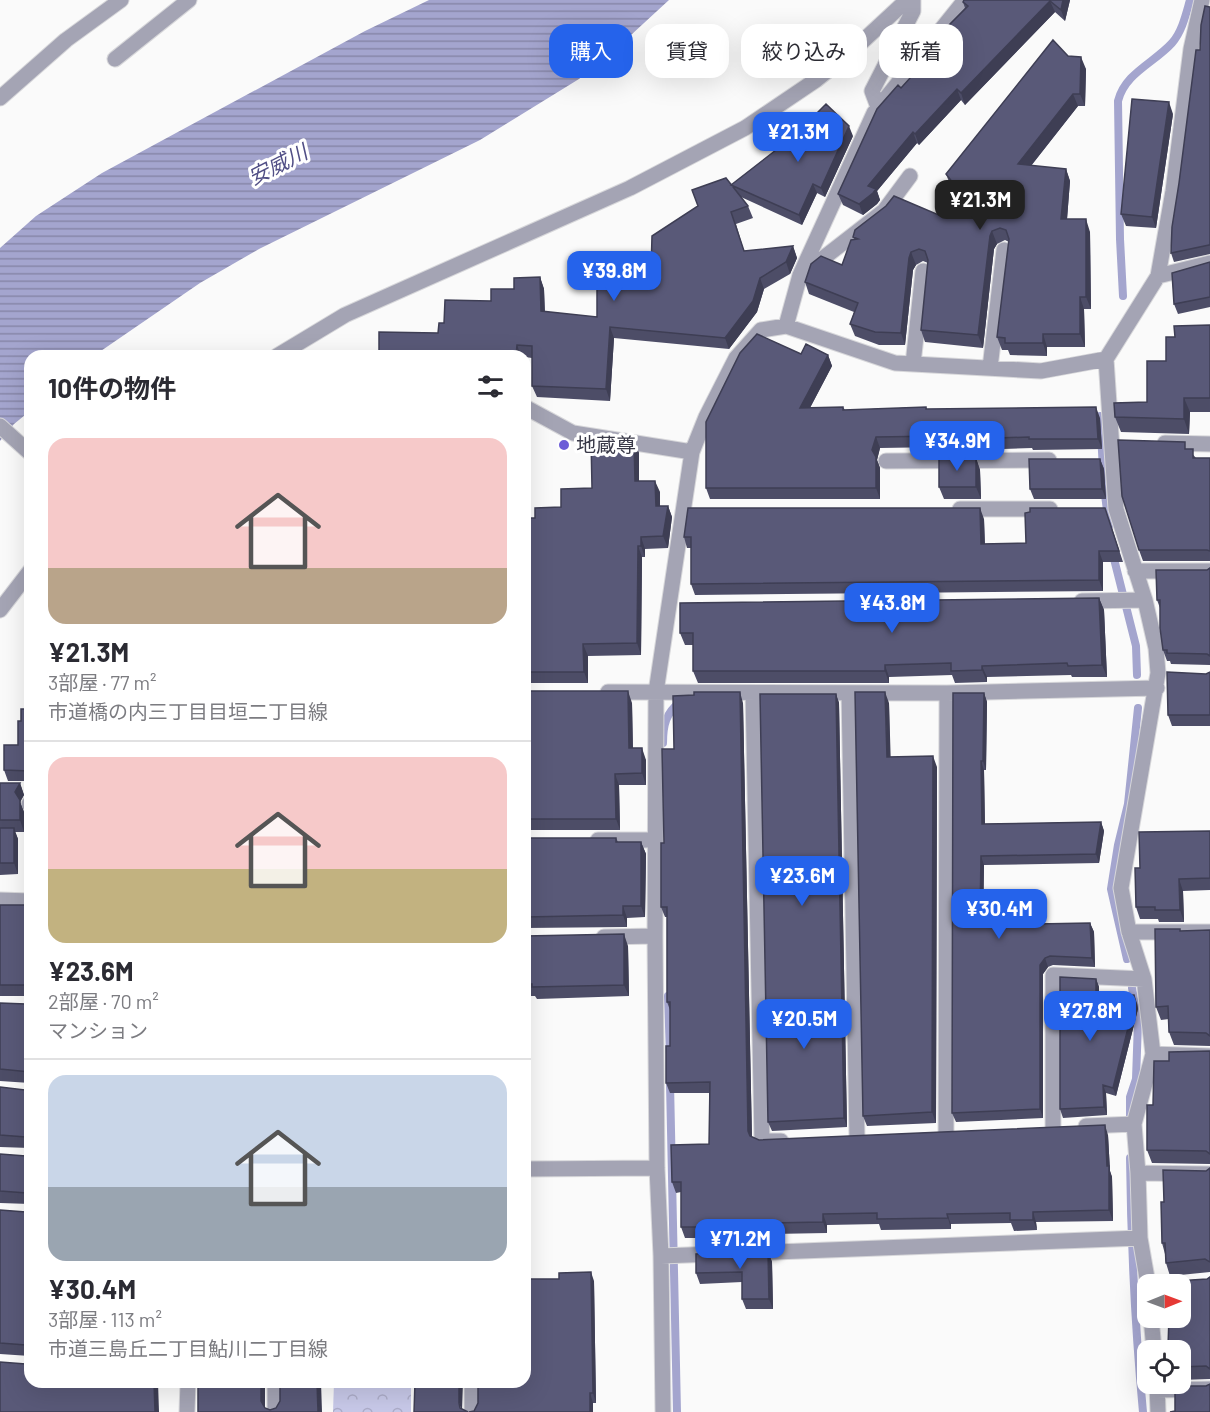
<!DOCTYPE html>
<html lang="ja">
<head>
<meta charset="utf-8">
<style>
  body { margin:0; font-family:Barlow,"Noto Sans JP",sans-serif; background:#f2f2f3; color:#2b2b33; height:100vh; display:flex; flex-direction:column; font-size:22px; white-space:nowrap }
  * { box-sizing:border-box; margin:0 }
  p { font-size:20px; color:#7c7c81 }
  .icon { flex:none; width:33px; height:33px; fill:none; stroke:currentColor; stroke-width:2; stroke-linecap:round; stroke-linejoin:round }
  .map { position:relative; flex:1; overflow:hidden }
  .drawer { position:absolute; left:24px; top:350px; width:507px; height:1038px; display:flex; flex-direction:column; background:#fff; border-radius:18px; box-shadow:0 6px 24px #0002 }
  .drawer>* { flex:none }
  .top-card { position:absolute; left:549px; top:24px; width:570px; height:54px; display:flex; gap:12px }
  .needle { width:39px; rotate:89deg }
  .fabs { position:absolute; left:1137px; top:1274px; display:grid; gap:12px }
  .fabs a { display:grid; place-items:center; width:54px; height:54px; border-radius:12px; background:#fff; box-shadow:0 6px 24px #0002; font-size:30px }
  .price { position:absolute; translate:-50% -51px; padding:0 14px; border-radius:12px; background:#2563eb; color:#fff; font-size:20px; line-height:39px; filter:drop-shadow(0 2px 3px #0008) }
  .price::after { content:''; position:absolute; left:50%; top:36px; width:18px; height:14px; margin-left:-9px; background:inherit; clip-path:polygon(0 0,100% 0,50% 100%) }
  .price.selected { background:#222; color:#fff }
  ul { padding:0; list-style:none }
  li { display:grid; align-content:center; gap:12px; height:318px; padding:0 24px }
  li+li { border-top:2px solid #e1e1e2 }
  li span { display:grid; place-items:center; height:186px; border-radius:18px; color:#555 }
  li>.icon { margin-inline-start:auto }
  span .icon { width:108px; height:108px; fill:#fffc; stroke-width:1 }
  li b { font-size:26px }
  h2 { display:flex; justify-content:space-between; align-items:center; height:72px; padding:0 24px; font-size:26px }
  .tag { padding:0 21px; border-radius:18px; background:#fff; box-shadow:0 6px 24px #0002; font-size:21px; line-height:54px }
  .tag.selected { background:#2563eb; color:#fff }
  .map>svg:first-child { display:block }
  .park { fill:url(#park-crowns) }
  .water { fill:url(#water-rules) }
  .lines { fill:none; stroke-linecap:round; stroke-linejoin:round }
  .stream { stroke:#a4a5ce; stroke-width:8 }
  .street-casing { stroke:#d7d7da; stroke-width:17 }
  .street { stroke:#a4a4b4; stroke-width:15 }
  .wall { fill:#4d4d67 }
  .shaded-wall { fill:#3e3e54 }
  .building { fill:#595978; stroke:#3e3e54; stroke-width:1.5 }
  .poi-dot { fill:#6c5dd7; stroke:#fff; stroke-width:2 }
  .labels { text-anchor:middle; stroke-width:6; stroke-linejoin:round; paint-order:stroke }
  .poi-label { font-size:20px; fill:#393948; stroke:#fff; text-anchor:start }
  .water-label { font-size:21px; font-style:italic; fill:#514f86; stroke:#fff }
</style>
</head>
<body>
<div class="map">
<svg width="1210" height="1412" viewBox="0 0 1210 1412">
  <defs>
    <pattern id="park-crowns" width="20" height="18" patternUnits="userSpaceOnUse" patternTransform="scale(1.5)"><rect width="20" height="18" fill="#c8c9e9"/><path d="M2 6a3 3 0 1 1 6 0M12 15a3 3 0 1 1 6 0" fill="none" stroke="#adadc9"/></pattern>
    <pattern id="water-rules" width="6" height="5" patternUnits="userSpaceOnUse" patternTransform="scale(1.5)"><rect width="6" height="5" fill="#a4a5ce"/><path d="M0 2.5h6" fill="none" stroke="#8787a9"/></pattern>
  </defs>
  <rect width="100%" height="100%" fill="#fafafa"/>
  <path class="park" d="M334,1382H411V1412H333Z"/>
  <path class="water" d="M429,0H669L619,46L579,79L480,140L259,249L200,283L95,355L30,356V411L14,424L0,441V248L36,216L102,173L365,31Z"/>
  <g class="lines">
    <path class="stream" d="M1123,296L1120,239L1118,101C1125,73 1154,63 1172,43C1182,32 1186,14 1190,0
      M1100,416L1104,487L1109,526
      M1112,551L1136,646L1137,675
      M663,743C663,725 666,713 680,702
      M1127,959L1111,889L1118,845L1128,804L1138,708
      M668,996L670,1055
      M670,1083L677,1412
      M1130,1121V1097L1136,1079L1138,1022L1132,988
      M1130,1158C1131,1243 1135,1327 1143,1412"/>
    <defs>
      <path id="street" d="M115,59L189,0
        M0,98L66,40L121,0
        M878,107L872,91L913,11V0
        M808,270L884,211L910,176
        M1158,276L1173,191L1191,49L1202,0
        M786,326L800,275L874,113L965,0
        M277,356L345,315L630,188L745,128L816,80L851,52L907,0
        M913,364L923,271
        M990,368L1004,250
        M525,407L573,433L692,452L706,417L736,358L761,330L786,326L895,363L1041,371L1106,359
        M0,426L30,453
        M1165,443L1210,444
        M886,461L1049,460
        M960,509H1050
        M1135,571H1210
        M1082,601L1145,600
        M0,610L30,571
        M608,692L947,693L1157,688
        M753,693L762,1141H781
        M849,693L857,1137
        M29,804H30
        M598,840H655
        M0,900L30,901
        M1129,932H1210
        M604,937L655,936
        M1153,1054L1210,1056
        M1086,1126L1134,1124
        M1053,1128V975L1144,979
        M946,1132L947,693
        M525,1169L657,1168
        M1138,1173L1210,1174
        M750,1253L1140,1238
        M661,1256L714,1254
        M1148,1284L1140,1238L1138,1173L1134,1124L1153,1054L1144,979L1129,932L1121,888L1158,673L1156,648L1145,600L1116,509L1106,359L1158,276L1210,263
        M1151,1317L1154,1350
        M275,1382V1412
        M472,1382V1412
        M1157,1383L1158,1412
        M1157,1390L1210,1389
        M187,1412L188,1382
        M663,1412L661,1256L657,1168L655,936L656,692L692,452"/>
    </defs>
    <use href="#street" class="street-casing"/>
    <use href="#street" class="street"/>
  </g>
  <path class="wall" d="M1070,0L1065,21L1055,12L965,105L961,100L919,145L917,143L877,191L880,200L877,204L863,215L843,205L838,194L901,88L922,69L950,40L946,28L965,8L963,2Z
    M1210,7V254L1174,262L1171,253L1179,183L1200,50Z
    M1068,56L1086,69L1085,106H1078L1031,166L1066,169L1070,181L1067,219L1090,232L1091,309H1084L1085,347H1047V356L1010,355L1008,350H1002L997,337L1009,242L1005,240L997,244L994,249L983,348L925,342L921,330L928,263L923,261L916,265L913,270L905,345H879L855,336L850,324L854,312L809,294L805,282L842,265L854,239L853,237L969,211L951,187L946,174Z
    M1173,114L1156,228L1126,226L1121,214Z
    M853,136L825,197L817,193L802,225L741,197L748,206L753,218L736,224L744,251L793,246L797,258L790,274L764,289L757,312L729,349L614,338L610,401L537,397L532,386V358L525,357V356H379L438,333L444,323L491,301L514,289L540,277L544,289L545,312L597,317L651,272L731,185Z
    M1210,262V307L1178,314L1174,304Z
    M1210,325V412H1190L1189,434L1121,432L1115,417L1147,402L1166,361L1175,337Z
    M801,354L828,355L832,366L810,408L843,407L845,410L926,407L927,409L1100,418L1102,449L1033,450L1032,448L943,451L942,447L880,448L877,460L880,468V499H710L706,488Z
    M634,442L639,453V481L660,492V506H668L672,517L668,548L645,549V557H642L641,655L588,656V683H525V518H535L561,507L592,488Z
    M1188,449L1196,458H1210V561H1143L1139,550Z
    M976,458L980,470L981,499H944L939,487Z
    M1100,459L1104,469L1106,499H1034L1030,489Z
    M984,519L985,544L1026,543L1109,519L1123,562H1103V591L695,595L691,584V548H687L684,537Z
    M1210,568V665L1171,664L1170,661H1167L1163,650L1160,608L1157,600Z
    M1099,598L1104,610L1107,677H1072L1071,675L987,677V682L955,683L952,675L889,677V683H698L693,671V645H685L680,633Z
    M1210,672V726H1172L1168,715L1206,674Z
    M525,691L632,703L633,748L646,760V785H619L620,830H525Z
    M984,693L987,702L986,770H984L985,824L1101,822L1104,831L1099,863L984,865L983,920L1037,924L1090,923L1094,932L1095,967L1053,965L1048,967L1043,974V1118L956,1122L952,1113Z
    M836,694L839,703L847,1127L772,1131L768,1122Z
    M743,703L752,1137L759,1140L1108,1135L1110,1171L1112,1177L1113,1221L1036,1222L1037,1230L1014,1231L1011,1223L951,1224V1229L881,1230L879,1224L827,1225V1233L772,1234V1242L700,1245L697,1238H685L681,1227V1192L676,1193L672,1182L709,1144V1093H670L666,1083L670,1046V1010L667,1002V917H665L661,907L664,843L674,749Z
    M889,703L890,757L937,767L936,1123L867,1126L863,1116Z
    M30,709V781H8L4,770L18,745L21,721Z
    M0,783H20L24,795L20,802L24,812V832H15L18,839V874L0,875Z
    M1210,831V890L1183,891L1184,922H1159L1158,919H1140L1136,907L1140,868Z
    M525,838H616L618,842H641L646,854L645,917L627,918V927L525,928Z
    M0,905H30V996H0Z
    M1210,930V1046L1174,1045L1169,1032V1019L1161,1020L1156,1007L1180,931Z
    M525,936L628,946L629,996L537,999L535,996H525Z
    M1096,979L1099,987V997L1137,1003L1138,1009L1116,1096L1106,1093L1107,1115L1063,1118L1060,1109Z
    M0,1003L26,1004L30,1003V1083L0,1081Z
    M1210,1051V1164L1152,1163L1147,1150L1153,1105L1169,1061Z
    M0,1087L25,1090L30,1088V1148L0,1147Z
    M0,1154L26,1156L30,1155V1204L0,1203Z
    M1210,1168V1272L1170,1276L1166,1263L1165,1254L1162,1243L1164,1202Z
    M0,1210L26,1212L30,1211V1356L0,1354Z
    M768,1251L772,1262L773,1309H746L742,1299V1282L700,1284L696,1273Z
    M1210,1277V1379L1180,1380V1350H1169L1168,1347L1176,1281L1207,1279Z
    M594,1281L596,1403H593V1412H469L474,1411Z"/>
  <path class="shaded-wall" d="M1063,0H1070L1065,21L1061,10Z
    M1050,1L1055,12L965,105L961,93Z
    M1081,57L1086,69L1085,106L1080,94Z
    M957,89L961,100L919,145L915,134Z
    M1073,94L1078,106L1022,177L1018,164Z
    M1169,102L1173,114L1156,228L1152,217Z
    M849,126L853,136L825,197L821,188Z
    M913,132L917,143L877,191L880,200L877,204L863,215L859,204L868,186Z
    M1066,169L1070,181L1066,232L1061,219Z
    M813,184L817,193L802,225L799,215Z
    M1086,219L1090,232L1091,309L1086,297Z
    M992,231L997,244L994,249L983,348L978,335L990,236Z
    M793,246L797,258L790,274L786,262Z
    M911,252L916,265L913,270L905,345L901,333L909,258Z
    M540,277L544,289L545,323L541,311Z
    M760,278L764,289L757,312L729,349L725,338Z
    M1080,297L1084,309L1085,347L1080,334Z
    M610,327L614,338L610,401L606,389Z
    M1043,334L1047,347V356L1043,343Z
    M517,345L521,356H516Z
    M828,355L832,366L804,419L800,408Z
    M1184,398L1190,412L1189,434L1184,419Z
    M1096,407L1100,418L1102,449L1098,439Z
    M876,437L880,448L877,460L880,468V499L876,488L872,450Z
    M634,442L639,453V493L635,481Z
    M976,458L980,470L981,499L976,487Z
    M1100,459L1104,469L1106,499L1102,489Z
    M655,481L660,492V518L656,506Z
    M668,506L672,517L668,548L663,536Z
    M980,508L984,519L985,555L981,544Z
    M641,537L645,549V557L641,546Z
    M638,546L642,557L641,655L637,643Z
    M1099,551L1103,562V591L1099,580Z
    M1099,598L1104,610L1107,677L1102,665Z
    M583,644L588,656V683L584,672Z
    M885,665L889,677V683L885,671Z
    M982,666L987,677V682L982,670Z
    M628,691L632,703L633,760L629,748Z
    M740,692L743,703L752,1141L748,1131Z
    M885,692L889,703L891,768L887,757Z
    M984,693L987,702L986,770L983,761Z
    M836,694L839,703L847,1127L844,1118Z
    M642,748L646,760V785L642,773Z
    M933,756L937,767L936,1123L932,1112Z
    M981,761L984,770L985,833L982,824Z
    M615,774L619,785L620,830L616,819Z
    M20,783L24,795L20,802L24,812V832L20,820L15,792Z
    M1101,822L1104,831L1099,863L1096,854Z
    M14,828L18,839V874L14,863Z
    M641,842L646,854L645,917L641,906Z
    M981,856L984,865L983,929L980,920Z
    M1179,879L1183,891L1184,922L1180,910Z
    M623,906L627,918V927L623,915Z
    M1090,923L1094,932L1095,967L1092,958Z
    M624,934L628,946L629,996L624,985Z
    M1045,958L1048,967L1043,974V1118L1040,1109V965Z
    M1096,979L1099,987V1005L1096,997Z
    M1134,995L1137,1003L1138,1009L1116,1096L1113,1088Z
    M1103,1085L1106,1093L1107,1115L1104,1107Z
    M1105,1125L1108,1135L1110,1171L1112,1177L1113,1221L1109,1210Z
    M1033,1212L1036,1222L1037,1230L1033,1220Z
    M823,1214L827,1225V1233L823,1222Z
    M947,1214L951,1224V1229L948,1218Z
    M768,1223L772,1234V1242L768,1232Z
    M768,1251L772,1262L773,1309L769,1299Z
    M591,1272L594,1281L596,1403L593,1393Z
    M154,1382H158L159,1412H155Z
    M261,1382H265V1412L261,1401Z
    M317,1382H321L322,1412H318Z
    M459,1382H463L462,1412L459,1403Z
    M590,1393L593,1403V1412H590Z"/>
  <path class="building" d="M964,0H1063L1061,10L1050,1L961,93L957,89L915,134L913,132L868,186L876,189L873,193L859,204L838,194L877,109L898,85L901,88L920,67L922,69L954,36L946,28L968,6L963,2Z
    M1205,6L1210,7V245H1209L1171,253L1172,227L1179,183L1196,50H1200L1201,25Z
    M1053,40L1068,56L1081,57L1080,94H1073L1018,164L1066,169L1061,219H1086V297H1080V334H1043V343H1005V338L997,337L1009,239L1006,230L1000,228L992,231L990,236L978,335L921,330L928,260L925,251L919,249L911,252L909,258L901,333L875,332L850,324L858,303L805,282L811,264L821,256L842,265L851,240L858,239L853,237L855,230L886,206L894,196L941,216L942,207L975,211L946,174Z
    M1132,99L1169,102L1152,217L1121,214Z
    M826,104L849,126L821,188L813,184L799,215L731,185L794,136Z
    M726,178L748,206L731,212L744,251L793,246L786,262L760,278L753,301L725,338L610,327L606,389L532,386V346L517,345L516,356H379V332L438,333L439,323H444L445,300L491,301V289H514V278L540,277L541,311L597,317V273L651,272L652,236L698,206L692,190Z
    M1210,262V297L1174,304L1172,273Z
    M1210,325V398H1184V419L1115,417L1114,403L1147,402V361H1166V337H1175L1174,326Z
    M757,334L801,354L806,344L828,355L800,408L843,407V410L926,407V409L1096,407L1098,439H1029V437L939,440V436L876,437L872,450L876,457V488H706V422L740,353Z
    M614,438L634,442L635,481H655L656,506H668L663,536L641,537V546H638L637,643L583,644L584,672H525V518H535V508L561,507V489L592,488L591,439Z
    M1118,440L1185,442V449H1193V458H1210V551L1207,550H1139L1122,496Z
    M939,458H976V487H939Z
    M1029,459H1100L1102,489H1030Z
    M688,508H980L981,544L1026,543L1025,513L1030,512V508H1105L1119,551H1099V580L691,584V537H684Z
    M1210,568V656L1207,654L1167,653V650H1163L1160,628V600H1157L1156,570H1207Z
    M1099,598L1102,665L1068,666L1067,663L982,666V670L951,671V663L885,665V671H693V633H680V603Z
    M1167,672L1206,674L1210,672V715H1168Z
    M525,691H628L629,748H642V773L615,774L616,819H525Z
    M694,692H740L748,1131L750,1136L759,1140L1105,1125L1107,1166H1109V1210L1033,1212V1220H1010V1213L947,1214L948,1218L877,1219V1213L823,1214V1222L768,1223V1232L696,1234V1227H681V1182H672L671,1145L709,1144L710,1082L666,1083V1046H670V1002H667V907H661V843H664L662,749H674L673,696L694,695Z
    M855,692H885L887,757L933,756L932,1112L863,1116Z
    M953,693H984L983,761H981L982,824L1101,822L1096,854L981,856L980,920L1035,919V924L1090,923L1092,958L1050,956L1045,958L1040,965V1109L952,1113Z
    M760,694H836L844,1118L768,1122Z
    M21,709H30V771L4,770V745H18V721H21Z
    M0,783H20L15,792L20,800V820H0Z
    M0,828H14V863H0Z
    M1210,831V878L1179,879L1180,910H1155V907H1136L1135,868H1140L1139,832Z
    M525,838H616V842H641V906H623V915L525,917Z
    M0,905H30V987L27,985H0Z
    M1155,929H1180V931L1210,930V1036L1206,1033L1169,1032L1168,1006L1156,1007Z
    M624,934V985L532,987V984H525V936Z
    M1060,977L1096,979V997L1134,995L1135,1000L1113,1088L1103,1085L1104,1107L1060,1109Z
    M0,1003L26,1004L30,1003V1072L0,1069Z
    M1210,1051V1154L1206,1151L1147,1150V1105H1153L1154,1061H1169V1052Z
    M0,1087L25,1090L30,1088V1139L26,1137L0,1135Z
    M0,1154L26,1156L30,1155V1195L27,1193L0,1191Z
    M1210,1168V1262L1205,1259L1166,1263L1165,1243H1162L1161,1202H1164L1163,1170L1206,1171Z
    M0,1210L26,1212L30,1211V1347L26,1345L0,1343Z
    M768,1251L769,1299H742V1272L696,1273V1254Z
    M591,1272L593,1393H590V1412H469L474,1411L478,1403V1382H525V1279H559V1273Z
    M1210,1277V1369L1206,1366L1180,1367V1350H1172V1347H1168L1169,1317H1180V1284H1169L1170,1279L1176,1281L1207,1279Z
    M0,1362L26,1364L30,1362V1382H154L155,1412H0Z
    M198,1382H261V1401L265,1408L270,1410L276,1408L280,1401V1382H317L318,1412H198Z
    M415,1382H459V1403L460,1408L468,1412H414Z
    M1210,1384V1412H1170L1175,1411V1386H1206Z"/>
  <circle class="poi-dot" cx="564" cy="445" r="6"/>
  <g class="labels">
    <g class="poi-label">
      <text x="576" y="452">地蔵尊</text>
    </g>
    <g class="water-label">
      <text transform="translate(278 165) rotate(-27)" y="7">安威川</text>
    </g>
  </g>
</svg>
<div class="fabs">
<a><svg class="needle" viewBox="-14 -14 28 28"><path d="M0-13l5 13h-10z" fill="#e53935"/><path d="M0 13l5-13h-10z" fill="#7c7c81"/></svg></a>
<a><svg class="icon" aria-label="locate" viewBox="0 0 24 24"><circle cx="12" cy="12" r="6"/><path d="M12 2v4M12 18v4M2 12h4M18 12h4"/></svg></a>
</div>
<b class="price" style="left:798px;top:163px">¥21.3M</b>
<b class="price selected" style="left:980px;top:231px">¥21.3M</b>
<b class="price" style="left:614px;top:302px">¥39.8M</b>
<b class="price" style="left:957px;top:472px">¥34.9M</b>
<b class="price" style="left:892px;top:634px">¥43.8M</b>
<b class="price" style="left:802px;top:907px">¥23.6M</b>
<b class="price" style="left:999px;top:940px">¥30.4M</b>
<b class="price" style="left:1090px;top:1042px">¥27.8M</b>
<b class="price" style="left:804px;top:1050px">¥20.5M</b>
<b class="price" style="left:740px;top:1270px">¥71.2M</b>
<div class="top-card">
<a class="tag selected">購入</a>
<a class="tag">賃貸</a>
<a class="tag">絞り込み</a>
<a class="tag">新着</a>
</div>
<section class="drawer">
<h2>10件の物件<svg class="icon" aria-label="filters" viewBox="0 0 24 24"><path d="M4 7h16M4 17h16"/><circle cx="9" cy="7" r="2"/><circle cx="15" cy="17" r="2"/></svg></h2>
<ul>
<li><span style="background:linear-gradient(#f6c9c9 70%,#b9a48a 0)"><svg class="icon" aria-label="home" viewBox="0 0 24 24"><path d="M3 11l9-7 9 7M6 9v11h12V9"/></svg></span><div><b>¥21.3M</b><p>3部屋 · 77 m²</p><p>市道橋の内三丁目目垣二丁目線</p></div></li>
<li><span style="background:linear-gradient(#f6c9c9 60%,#c2b280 0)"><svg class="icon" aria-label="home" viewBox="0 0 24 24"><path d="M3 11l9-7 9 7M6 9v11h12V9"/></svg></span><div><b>¥23.6M</b><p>2部屋 · 70 m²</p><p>マンション</p></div></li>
<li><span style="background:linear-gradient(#c9d6e8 60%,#9aa5b1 0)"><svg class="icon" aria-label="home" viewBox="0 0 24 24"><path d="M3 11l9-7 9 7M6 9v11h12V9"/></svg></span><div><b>¥30.4M</b><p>3部屋 · 113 m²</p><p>市道三島丘二丁目鮎川二丁目線</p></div></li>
</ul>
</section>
</div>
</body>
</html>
